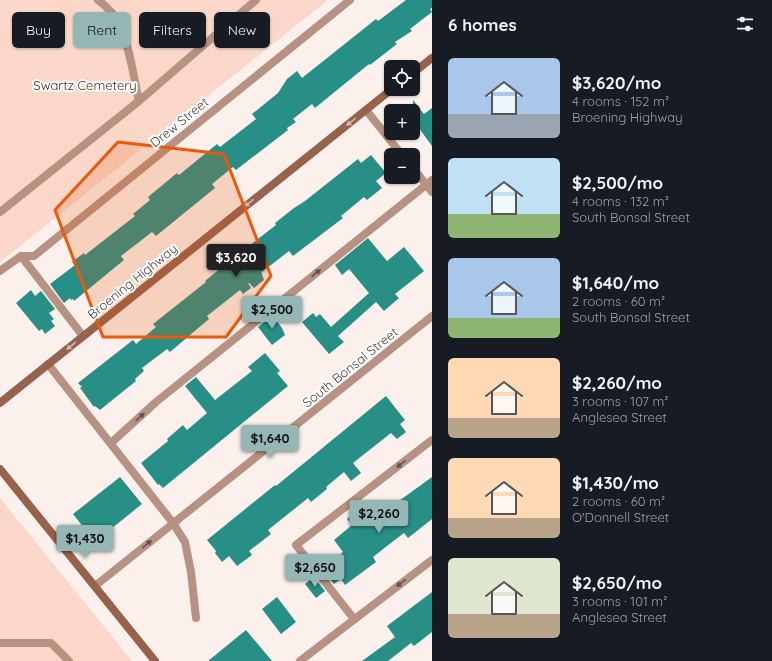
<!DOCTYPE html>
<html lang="en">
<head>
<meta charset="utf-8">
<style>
  body { margin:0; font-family:Quicksand,sans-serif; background:#20242c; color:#f1f3f6; height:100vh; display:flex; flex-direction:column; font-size:15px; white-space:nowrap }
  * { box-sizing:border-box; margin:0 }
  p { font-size:13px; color:#9ea1a6 }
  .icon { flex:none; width:22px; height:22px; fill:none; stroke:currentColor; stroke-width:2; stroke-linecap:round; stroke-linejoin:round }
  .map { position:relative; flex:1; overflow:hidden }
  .side { display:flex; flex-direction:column; background:#171b24; width:340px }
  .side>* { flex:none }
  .top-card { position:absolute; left:12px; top:12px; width:360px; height:36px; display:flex; gap:8px }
  .controls { position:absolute; left:384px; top:60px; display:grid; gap:8px }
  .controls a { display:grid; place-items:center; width:36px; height:36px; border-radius:6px; background:#171b24; box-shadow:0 1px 3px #0004; font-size:20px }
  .price { position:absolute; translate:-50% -34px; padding:0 9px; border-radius:4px; background:#94b6b5; color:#111; font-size:13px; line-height:26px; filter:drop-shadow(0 1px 2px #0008) }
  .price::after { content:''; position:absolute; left:50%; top:24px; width:12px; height:9px; margin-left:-6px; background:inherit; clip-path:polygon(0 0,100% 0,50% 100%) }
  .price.current { background:#222; color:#fff }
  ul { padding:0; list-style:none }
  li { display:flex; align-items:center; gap:12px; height:100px; padding:0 16px }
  li span { display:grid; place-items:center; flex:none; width:112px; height:80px; border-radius:6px; color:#555 }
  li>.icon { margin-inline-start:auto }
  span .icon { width:48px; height:48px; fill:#fffc; stroke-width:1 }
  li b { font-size:17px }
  h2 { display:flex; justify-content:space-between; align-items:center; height:48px; padding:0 16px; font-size:17px }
  .chip { padding:0 14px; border-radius:6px; background:#171b24; box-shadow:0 1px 3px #0004; font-size:14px; line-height:36px }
  .chip.current { background:#94b6b5; color:#111 }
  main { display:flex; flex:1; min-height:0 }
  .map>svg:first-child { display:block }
  .green { fill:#fad7c9 }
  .building { fill:#288f87 }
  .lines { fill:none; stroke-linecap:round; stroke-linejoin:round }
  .lane { stroke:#b79181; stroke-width:8 }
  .street { stroke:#b79181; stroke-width:8 }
  .secondary { stroke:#97614b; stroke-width:8 }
  .oneway { fill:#d0b8ae }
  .oneway2 { fill:#615048 }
  .marked { fill:#e8590c; fill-opacity:0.2; stroke:#e8590c; stroke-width:3; stroke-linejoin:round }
  .labels { text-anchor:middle; stroke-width:4; stroke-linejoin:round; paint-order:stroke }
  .park-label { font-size:13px; fill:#531e04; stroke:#fff }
  .street-label { font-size:13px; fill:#443a35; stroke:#fff }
</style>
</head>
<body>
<main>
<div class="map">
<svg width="432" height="661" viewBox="0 0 432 661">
  <rect width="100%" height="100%" fill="#fbf0ec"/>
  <path class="green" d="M0,0H328L0,262Z
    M0,498L132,661H0Z"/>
  <path class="building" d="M406,0H432V8L430,9L432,12L410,29L412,31L395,42L397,44L370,65L369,64L315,108L312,104L293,119L296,122L287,128L288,130L236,170L233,167L212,184L215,188L156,236L152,232L121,256L124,260L74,301L73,299L71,300L70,298L64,303L50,284L75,265L72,262L84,253L85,255L135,216L133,214L150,200L148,197L177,173L179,175L217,144L220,147L256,119L252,114L278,93L287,79L297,71L302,78L376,19L378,21Z
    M413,100L424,114L432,108V146L413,120Z
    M371,155L386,173L376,181L382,188L367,200L364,197L341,216L343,218L293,256L289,251L262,272L261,271L264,280L254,288L249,283H248L251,288L243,294L240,290L207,316L209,319L170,352L167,349L142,368L144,371L135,379L136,381L100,410L95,406L94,407L80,388L82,387L78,383L133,340L136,344L156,327L153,324L206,282L205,281L222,267L276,225L275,223L294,208L305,201L358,159L361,163Z
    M368,238L387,261L404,247L424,271L395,294L399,298L384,311L376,302L338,336L344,342L329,354L302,322L313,313L316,317L320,314L331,327L369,293L349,269L342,275L335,265Z
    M31,290L35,296L41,291L55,309L49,313L54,319L51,321L55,326L45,334L42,329L39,331L16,303Z
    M272,315L282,328L285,335L272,345L258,327Z
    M265,353L280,371L277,373L288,386L163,488L159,484L158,485L141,463L168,441L167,439L183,425L187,430L207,413L185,386L196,377L215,400L252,371L248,367Z
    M386,396L405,420L400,424L406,432L397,439L391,433L353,463L361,473L351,481L344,472L326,487L327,489L311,502L308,498L268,530L271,534L249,551L252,555L237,566L229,556L222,562L215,553L216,551L207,540L275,485L276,486Z
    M120,477L142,504L96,541L93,537L92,538L73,514Z
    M432,477V519L408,538L404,533L387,546L373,557L376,562L345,585L341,579L334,584L323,571L330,565L329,563L343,552L334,540L352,525L347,519L357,511L366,522L368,520L370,522Z
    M314,577L325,591L316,598L305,584Z
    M432,592V632L414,646L411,643L388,661H362L395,637L387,626Z
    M277,597L296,622L281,634L262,609Z
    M246,630L272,661H208Z"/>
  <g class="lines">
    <path class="lane" d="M98,0C106,6 114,14 119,23C129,43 134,79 139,101
      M0,212L139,101L256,0
      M21,256H34L350,0
      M21,256L83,336
      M0,271L21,256
      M48,364L173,523L185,542L191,572L196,618
      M111,443L156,402L432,180
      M354,619L296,545L432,440
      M0,643H51L69,661"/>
    <path class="street" d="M366,110L402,155
      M413,168L432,192
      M95,586L432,316
      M300,661L432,560"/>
    <path class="secondary" d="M413,73L432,58
      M0,403L392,89
      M0,469L155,661"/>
  </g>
  <defs><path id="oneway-solid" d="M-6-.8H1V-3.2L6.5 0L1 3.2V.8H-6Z"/></defs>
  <g class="oneway">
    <use href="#oneway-solid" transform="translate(351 122) rotate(141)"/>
    <use href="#oneway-solid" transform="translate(249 203) rotate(141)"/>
    <use href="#oneway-solid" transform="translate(71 346) rotate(141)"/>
  </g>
  <g class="oneway2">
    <use href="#oneway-solid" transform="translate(316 273) rotate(-39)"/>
    <use href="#oneway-solid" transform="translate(140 417) rotate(-42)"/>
    <use href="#oneway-solid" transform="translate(401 464) rotate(142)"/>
    <use href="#oneway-solid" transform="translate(147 544) rotate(-39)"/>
    <use href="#oneway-solid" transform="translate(401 583) rotate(143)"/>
  </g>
  <path class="marked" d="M118,142L224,154L271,276L226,337H103L55,210Z"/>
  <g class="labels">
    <g class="park-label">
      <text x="85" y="90">Swartz Cemetery</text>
    </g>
    <g class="street-label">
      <text transform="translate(179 122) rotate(-39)" y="5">Drew Street</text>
      <text transform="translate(132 281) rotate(-39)" y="5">Broening Highway</text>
      <text transform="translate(350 367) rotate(-39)" y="5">South Bonsal Street</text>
    </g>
  </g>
</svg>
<div class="controls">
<a><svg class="icon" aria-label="locate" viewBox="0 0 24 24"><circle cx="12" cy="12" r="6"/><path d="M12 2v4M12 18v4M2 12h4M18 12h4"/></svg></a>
<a>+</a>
<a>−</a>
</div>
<b class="price current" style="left:236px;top:278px">$3,620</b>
<b class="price" style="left:272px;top:330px">$2,500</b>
<b class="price" style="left:270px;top:459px">$1,640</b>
<b class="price" style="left:379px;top:534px">$2,260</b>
<b class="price" style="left:85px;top:559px">$1,430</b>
<b class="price" style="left:315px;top:588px">$2,650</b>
<div class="top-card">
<a class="chip">Buy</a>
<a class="chip current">Rent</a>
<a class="chip">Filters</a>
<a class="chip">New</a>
</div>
</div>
<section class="side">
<h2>6 homes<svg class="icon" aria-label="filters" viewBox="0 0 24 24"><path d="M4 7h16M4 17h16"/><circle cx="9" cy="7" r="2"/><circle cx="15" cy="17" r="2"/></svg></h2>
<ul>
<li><span style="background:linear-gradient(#a9c7e8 70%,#9aa5b1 0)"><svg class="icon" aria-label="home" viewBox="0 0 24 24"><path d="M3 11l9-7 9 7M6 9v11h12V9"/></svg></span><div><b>$3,620/mo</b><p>4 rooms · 152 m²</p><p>Broening Highway</p></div></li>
<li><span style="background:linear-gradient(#bfe0f5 70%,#8fb573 0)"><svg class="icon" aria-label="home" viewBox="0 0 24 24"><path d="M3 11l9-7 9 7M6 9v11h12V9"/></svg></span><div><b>$2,500/mo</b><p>4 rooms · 132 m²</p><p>South Bonsal Street</p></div></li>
<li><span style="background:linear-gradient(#a9c7e8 75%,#8fb573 0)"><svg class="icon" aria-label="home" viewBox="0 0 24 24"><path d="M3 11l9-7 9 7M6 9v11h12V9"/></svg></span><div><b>$1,640/mo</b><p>2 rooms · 60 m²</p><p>South Bonsal Street</p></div></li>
<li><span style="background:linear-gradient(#ffd9b3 75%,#b9a48a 0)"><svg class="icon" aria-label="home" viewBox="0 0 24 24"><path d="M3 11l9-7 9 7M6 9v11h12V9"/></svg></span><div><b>$2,260/mo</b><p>3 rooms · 107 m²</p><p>Anglesea Street</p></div></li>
<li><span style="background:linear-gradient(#ffd9b3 75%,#b9a48a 0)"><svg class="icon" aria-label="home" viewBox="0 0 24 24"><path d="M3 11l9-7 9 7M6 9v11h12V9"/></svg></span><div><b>$1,430/mo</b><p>2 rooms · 60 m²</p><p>O'Donnell Street</p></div></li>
<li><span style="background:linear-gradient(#dfe7d0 70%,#b9a48a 0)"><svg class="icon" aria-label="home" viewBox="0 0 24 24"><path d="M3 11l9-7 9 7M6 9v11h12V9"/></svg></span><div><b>$2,650/mo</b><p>3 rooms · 101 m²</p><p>Anglesea Street</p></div></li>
</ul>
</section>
</main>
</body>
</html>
